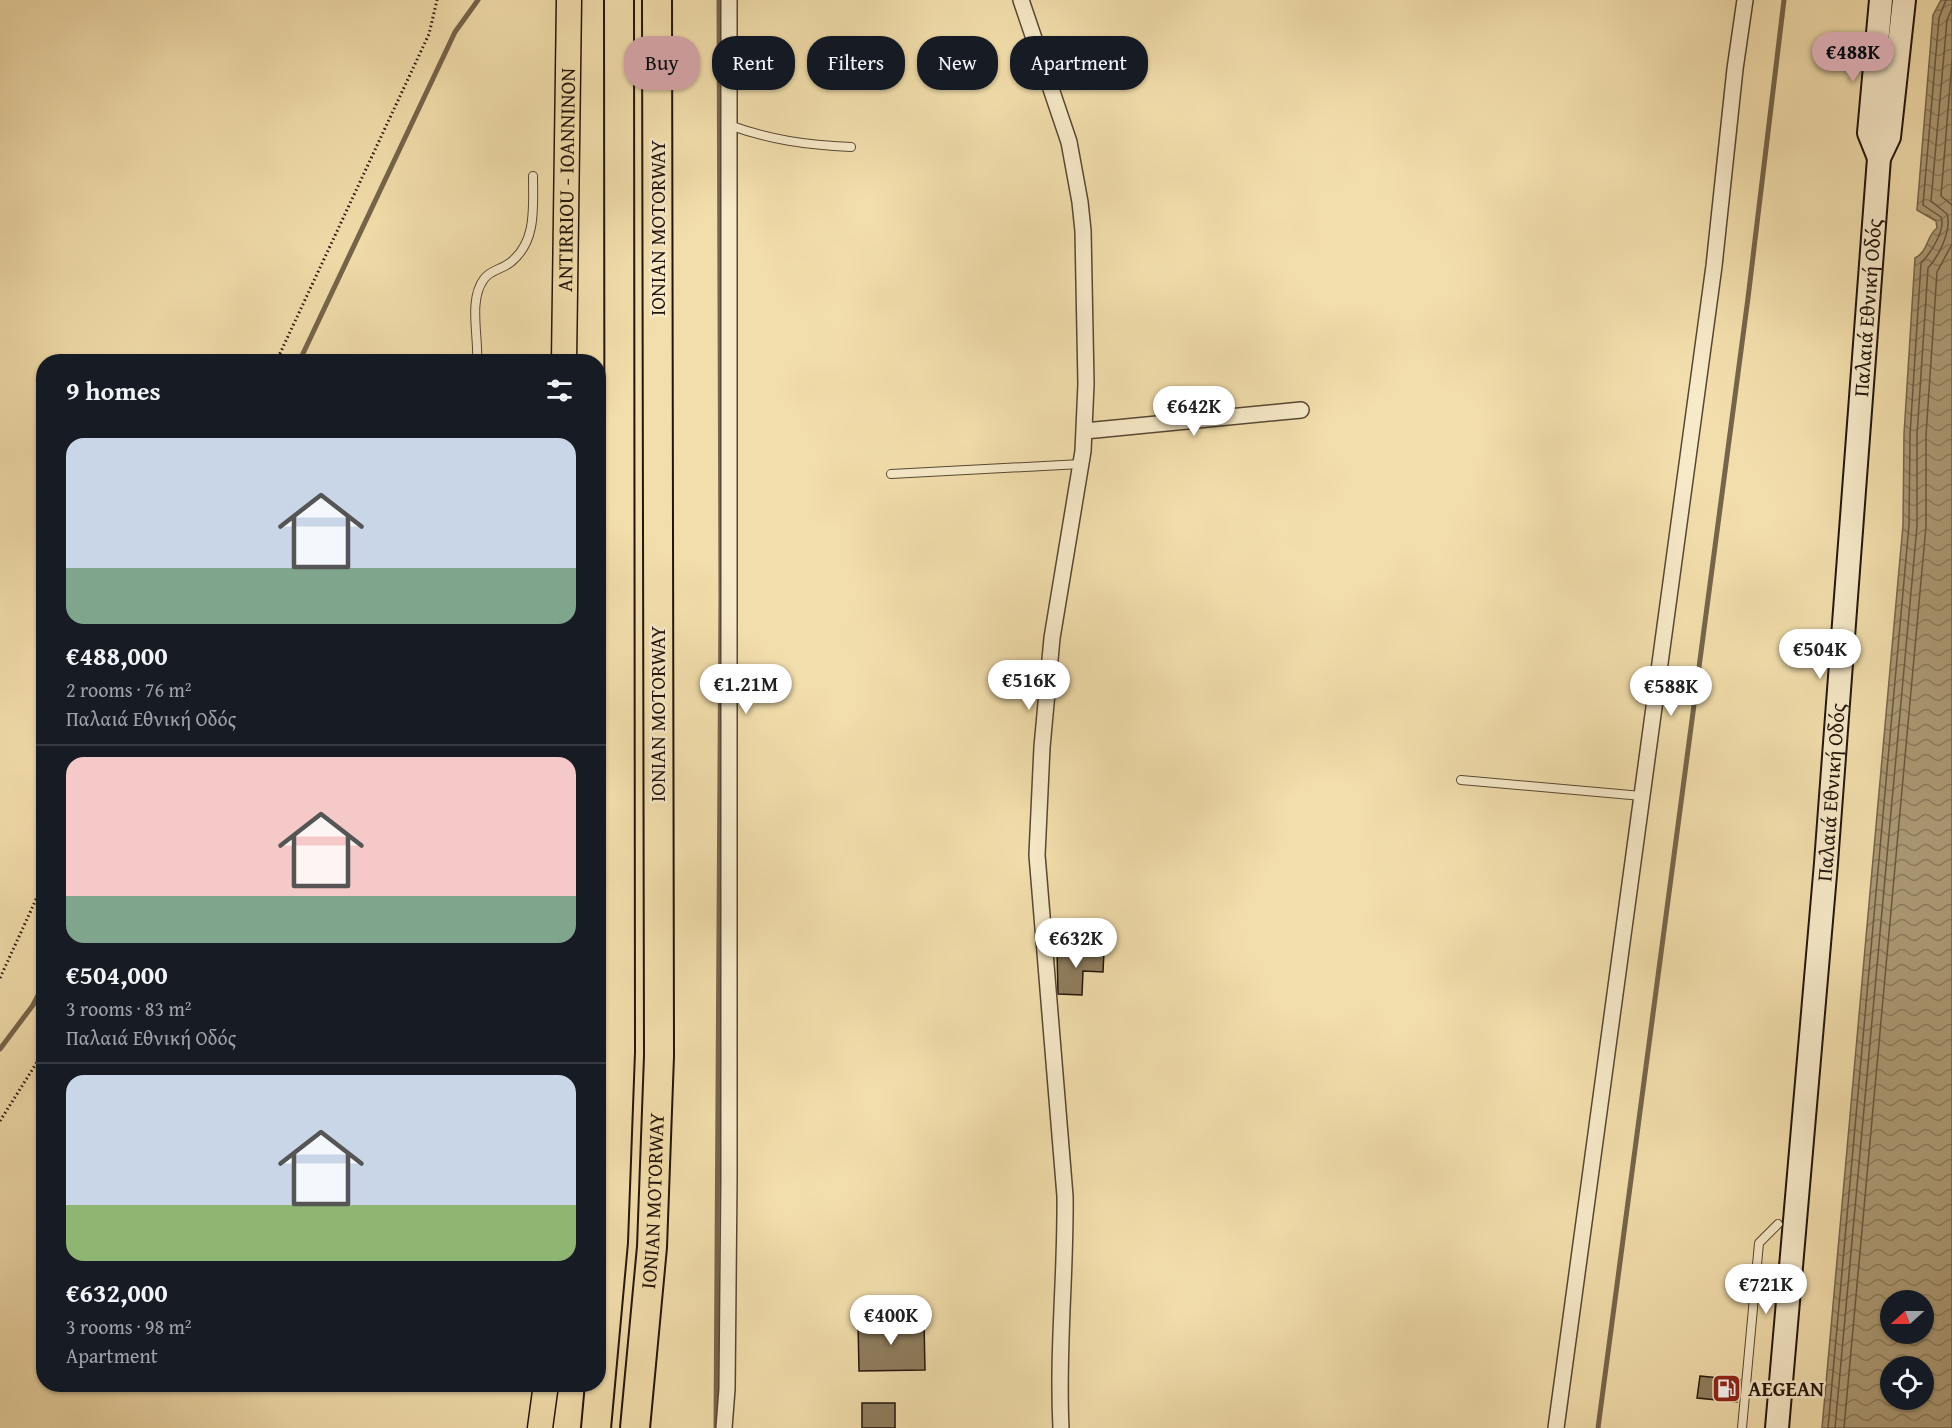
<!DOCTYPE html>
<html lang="en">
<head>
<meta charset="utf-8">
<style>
  body { margin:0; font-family:"Gentium Book Plus",serif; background:#242831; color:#f1f3f6; height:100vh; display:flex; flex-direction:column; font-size:22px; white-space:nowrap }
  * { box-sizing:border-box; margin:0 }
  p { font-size:20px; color:#9ea1a6 }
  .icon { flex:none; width:33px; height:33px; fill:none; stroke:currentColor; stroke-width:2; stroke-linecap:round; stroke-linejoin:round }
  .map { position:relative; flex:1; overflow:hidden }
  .sheet { position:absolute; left:36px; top:354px; width:570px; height:1038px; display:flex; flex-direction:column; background:#171b24; border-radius:24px; box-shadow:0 2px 4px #0004 }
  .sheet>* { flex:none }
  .hud { position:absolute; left:624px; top:36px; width:570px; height:54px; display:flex; gap:12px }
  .needle { width:39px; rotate:249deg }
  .fabs { position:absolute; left:1880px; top:1290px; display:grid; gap:12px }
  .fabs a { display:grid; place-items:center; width:54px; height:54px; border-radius:50%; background:#171b24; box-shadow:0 2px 4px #0004; font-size:30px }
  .price { position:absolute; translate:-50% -51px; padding:0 14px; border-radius:21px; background:#fff; color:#222; font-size:20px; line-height:39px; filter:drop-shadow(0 2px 3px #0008) }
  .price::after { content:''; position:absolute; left:50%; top:36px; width:18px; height:14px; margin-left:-9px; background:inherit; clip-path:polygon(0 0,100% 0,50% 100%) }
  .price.selected { background:#c59692; color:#111 }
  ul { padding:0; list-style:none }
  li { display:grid; align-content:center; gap:12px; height:318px; padding:0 30px }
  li+li { border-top:2px solid #363941 }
  li span { display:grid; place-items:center; height:186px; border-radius:18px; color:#555 }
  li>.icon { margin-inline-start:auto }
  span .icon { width:108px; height:108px; fill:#fffc; stroke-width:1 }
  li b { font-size:26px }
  h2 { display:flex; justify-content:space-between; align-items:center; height:72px; padding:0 30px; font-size:26px }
  .pill { padding:0 21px; border-radius:24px; background:#171b24; box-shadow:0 2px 4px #0004; font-size:21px; line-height:54px }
  .pill.selected { background:#c59692; color:#111 }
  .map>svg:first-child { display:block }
  .water { fill:url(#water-waves); stroke:#75654b; stroke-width:1.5; fill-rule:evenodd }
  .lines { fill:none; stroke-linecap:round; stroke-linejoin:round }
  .shore { stroke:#685840; stroke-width:1.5 }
  .stream { stroke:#75654b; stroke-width:5 }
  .building { fill:#8f7e5f; stroke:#23150b; stroke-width:1.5 }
  .service-casing { stroke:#574733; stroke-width:10 }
  .minor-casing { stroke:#574733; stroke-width:18 }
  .secondary-casing { stroke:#23150b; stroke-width:26 }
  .primary-casing { stroke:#23150b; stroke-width:27 }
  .motorway-casing { stroke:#23150b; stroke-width:32 }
  .path { stroke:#23150b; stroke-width:3; stroke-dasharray:1.5 3; stroke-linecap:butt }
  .service { stroke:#f7eac9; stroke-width:8 }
  .minor { stroke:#f7eac9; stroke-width:15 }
  .secondary { stroke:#f7eac9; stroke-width:22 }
  .primary { stroke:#f2deac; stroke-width:24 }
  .motorway { stroke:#f2deac; stroke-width:28 }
  .labels { text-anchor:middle; stroke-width:5; stroke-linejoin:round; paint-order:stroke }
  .street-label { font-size:21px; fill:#23150b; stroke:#f7eac9 }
  .poi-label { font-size:21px; font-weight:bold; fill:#23150b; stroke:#f7eac9; text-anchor:start }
</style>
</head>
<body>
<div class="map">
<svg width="1952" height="1428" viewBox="0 0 1952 1428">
  <defs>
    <pattern id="water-waves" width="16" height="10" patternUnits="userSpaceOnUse" patternTransform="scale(1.5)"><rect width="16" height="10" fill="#ac9a75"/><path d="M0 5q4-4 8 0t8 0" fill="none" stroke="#8c7c5e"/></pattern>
  </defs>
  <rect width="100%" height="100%" fill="#f2deac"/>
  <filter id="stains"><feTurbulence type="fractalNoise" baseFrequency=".00333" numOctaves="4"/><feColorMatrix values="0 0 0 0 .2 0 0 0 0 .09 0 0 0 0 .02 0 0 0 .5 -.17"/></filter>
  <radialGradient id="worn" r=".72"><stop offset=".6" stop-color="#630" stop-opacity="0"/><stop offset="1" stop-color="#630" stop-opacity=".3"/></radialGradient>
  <path class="water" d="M1941,0H1952V1428H1822L1903,525L1904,434L1915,258C1929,251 1926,236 1937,228L1936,221L1917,210L1933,15ZM1890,1300H1923V1334H1890ZM1890,1366H1923V1400H1890Z"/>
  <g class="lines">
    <path class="shore" d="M1952,61L1941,196L1952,205
      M1828,1428L1909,525L1910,435L1921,263C1930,254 1946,230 1941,217L1923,205L1939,18L1946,0
      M1835,1428L1917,526V435L1928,268C1939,256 1952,230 1947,214L1931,201L1947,20L1952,8
      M1844,1428L1926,526V435L1937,272L1952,244"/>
    <path class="stream" d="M299,362L455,32L478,0
      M0,1049L33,1005L44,984
      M716,1428L721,595L719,0
      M1598,1428L1748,298L1784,0"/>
  </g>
  <path class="building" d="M1057,949L1104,951L1103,972L1083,971L1082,995L1058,994Z
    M924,1322L925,1370L859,1371L858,1323Z
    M1700,1376L1740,1380L1737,1402L1697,1398Z
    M862,1403H895V1428H862Z"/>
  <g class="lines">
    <defs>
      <path id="service" d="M729,125C771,140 806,145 851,147
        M477,362C479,337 468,300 484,279C490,270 503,269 511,262C537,241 533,207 533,176
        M891,474L1081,464
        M1461,780L1642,796
        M1742,1428L1759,1243L1778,1224"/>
      <path id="minor" d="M1021,0L1069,142L1080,202L1083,231L1086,384L1083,451L1052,638L1042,747L1037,855L1065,1196C1066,1273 1057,1350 1061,1428
        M1085,431L1301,410
        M724,1428L727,1389L729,1180V0
        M1556,1428L1714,266L1735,69L1745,0"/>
      <g id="secondary">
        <path d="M1879,158L1869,133L1881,0"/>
        <path id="s1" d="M1777,1428L1826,863L1879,158L1889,137L1904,0"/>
      </g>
      <g id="primary">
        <path id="s2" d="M564,362L569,0"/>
        <path d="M540,1428L546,1384"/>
      </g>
      <g id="motorway">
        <path d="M596,1428L613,1242L620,1052L619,0"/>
        <path id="s3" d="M635,1428L652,1247L659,1056L657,0"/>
      </g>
    </defs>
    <use href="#service" class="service-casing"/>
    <use href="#minor" class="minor-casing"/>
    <use href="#secondary" class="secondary-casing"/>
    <use href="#primary" class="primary-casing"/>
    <use href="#motorway" class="motorway-casing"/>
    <path class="path" d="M276,362L429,34L437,0
      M0,978L44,882
      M0,1121L44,1051"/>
    <use href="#service" class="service"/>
    <use href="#minor" class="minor"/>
    <use href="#secondary" class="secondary"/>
    <use href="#primary" class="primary"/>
    <use href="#motorway" class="motorway"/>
  </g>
  <defs>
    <symbol id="fuel-square" viewBox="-11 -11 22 22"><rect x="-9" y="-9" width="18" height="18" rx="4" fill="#8f2418" stroke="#f7eac9"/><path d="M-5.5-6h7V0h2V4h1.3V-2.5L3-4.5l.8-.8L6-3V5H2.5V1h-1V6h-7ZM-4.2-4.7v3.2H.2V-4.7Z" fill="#fff"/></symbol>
  </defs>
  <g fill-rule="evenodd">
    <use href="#fuel-square" x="1710" y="1372" width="33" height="33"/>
  </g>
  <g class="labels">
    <g class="street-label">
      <text dy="7" stroke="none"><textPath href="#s2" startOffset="182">ANTIRRIOU - IOANNINON</textPath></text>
      <text transform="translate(658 228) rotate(-90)" y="7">IONIAN MOTORWAY</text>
      <text dy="7" stroke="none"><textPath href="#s1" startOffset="1124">Παλαιά Εθνική Οδός</textPath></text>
      <text transform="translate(658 714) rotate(-90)" y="7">IONIAN MOTORWAY</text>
      <text dy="7" stroke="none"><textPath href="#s1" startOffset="638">Παλαιά Εθνική Οδός</textPath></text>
      <text dy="7" stroke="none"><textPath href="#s3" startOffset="228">IONIAN MOTORWAY</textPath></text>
    </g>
    <g class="poi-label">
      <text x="1748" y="1396">AEGEAN</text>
    </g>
  </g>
  <rect width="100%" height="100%" filter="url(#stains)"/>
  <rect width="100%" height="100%" fill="url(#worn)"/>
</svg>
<div class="fabs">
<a><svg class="needle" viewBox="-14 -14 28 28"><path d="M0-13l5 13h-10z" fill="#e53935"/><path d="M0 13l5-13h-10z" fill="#9ea1a6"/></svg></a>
<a><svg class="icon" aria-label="locate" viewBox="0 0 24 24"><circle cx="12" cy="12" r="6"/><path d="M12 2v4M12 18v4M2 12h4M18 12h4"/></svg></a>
</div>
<b class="price selected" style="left:1853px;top:83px">€488K</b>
<b class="price" style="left:1194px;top:437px">€642K</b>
<b class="price" style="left:1820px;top:680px">€504K</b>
<b class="price" style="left:1029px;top:711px">€516K</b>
<b class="price" style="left:746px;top:715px">€1.21M</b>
<b class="price" style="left:1671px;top:717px">€588K</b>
<b class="price" style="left:1076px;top:969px">€632K</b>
<b class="price" style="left:1766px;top:1315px">€721K</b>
<b class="price" style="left:891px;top:1346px">€400K</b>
<div class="hud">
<a class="pill selected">Buy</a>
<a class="pill">Rent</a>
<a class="pill">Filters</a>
<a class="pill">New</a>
<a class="pill">Apartment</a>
</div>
<section class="sheet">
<h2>9 homes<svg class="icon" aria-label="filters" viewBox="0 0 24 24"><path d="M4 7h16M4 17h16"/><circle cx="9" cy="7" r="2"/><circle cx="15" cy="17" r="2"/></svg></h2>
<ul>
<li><span style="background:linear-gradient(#c9d6e8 70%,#7fa58c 0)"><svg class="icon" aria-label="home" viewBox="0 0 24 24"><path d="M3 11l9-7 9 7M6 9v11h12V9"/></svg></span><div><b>€488,000</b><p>2 rooms · 76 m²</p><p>Παλαιά Εθνική Οδός</p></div></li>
<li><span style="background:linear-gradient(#f6c9c9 75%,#7fa58c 0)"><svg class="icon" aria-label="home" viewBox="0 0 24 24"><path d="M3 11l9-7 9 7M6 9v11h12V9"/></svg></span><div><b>€504,000</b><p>3 rooms · 83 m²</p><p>Παλαιά Εθνική Οδός</p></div></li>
<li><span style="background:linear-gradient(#c9d6e8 70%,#8fb573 0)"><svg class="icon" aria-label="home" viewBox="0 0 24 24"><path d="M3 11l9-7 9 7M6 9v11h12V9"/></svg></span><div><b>€632,000</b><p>3 rooms · 98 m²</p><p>Apartment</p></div></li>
</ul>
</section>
</div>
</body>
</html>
